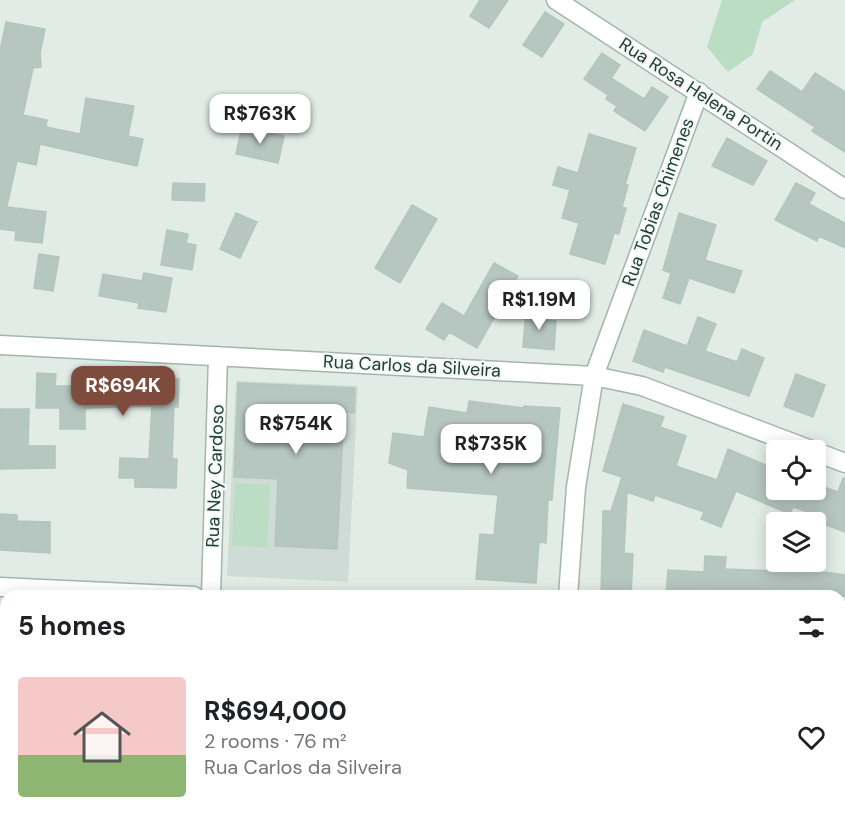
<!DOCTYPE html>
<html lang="en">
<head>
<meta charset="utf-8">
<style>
  body { margin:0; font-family:"DM Sans",sans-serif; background:#f2f2f2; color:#202124; height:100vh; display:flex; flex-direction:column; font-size:22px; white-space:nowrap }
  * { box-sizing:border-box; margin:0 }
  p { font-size:20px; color:#757577 }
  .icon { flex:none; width:33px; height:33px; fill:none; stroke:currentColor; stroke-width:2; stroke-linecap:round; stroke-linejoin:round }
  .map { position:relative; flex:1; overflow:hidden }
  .drawer { position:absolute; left:0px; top:590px; width:846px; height:236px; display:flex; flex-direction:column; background:#fff; border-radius:18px 18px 0 0; box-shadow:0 3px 15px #0003 }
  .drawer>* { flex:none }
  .controls { position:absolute; left:766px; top:440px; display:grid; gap:12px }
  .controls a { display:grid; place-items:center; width:60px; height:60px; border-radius:6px; background:#fff; box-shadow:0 3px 15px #0003; font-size:30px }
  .price { position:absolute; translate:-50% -51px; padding:0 14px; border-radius:12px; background:#fff; color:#222; font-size:20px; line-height:39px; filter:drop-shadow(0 2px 3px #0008) }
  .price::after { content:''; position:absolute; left:50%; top:36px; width:18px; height:14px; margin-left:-9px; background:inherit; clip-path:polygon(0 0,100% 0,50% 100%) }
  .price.selected { background:#7e4c3c; color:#fff }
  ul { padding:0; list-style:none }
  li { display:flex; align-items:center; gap:18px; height:150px; padding:0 18px }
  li+li { border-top:2px solid #e0e0e0 }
  li span { display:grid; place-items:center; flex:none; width:168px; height:120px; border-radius:6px; color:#555 }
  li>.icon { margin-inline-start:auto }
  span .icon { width:72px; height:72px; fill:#fffc; stroke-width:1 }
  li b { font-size:26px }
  h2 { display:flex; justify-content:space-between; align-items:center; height:72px; padding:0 18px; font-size:26px }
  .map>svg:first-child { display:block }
  .built { fill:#cfdbd6 }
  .green { fill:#baddc4 }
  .building { fill:#b6c6c0; stroke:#b4c5be; stroke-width:1.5 }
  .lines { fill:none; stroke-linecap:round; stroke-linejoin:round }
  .minor-casing { stroke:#a4b4ae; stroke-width:21 }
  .minor { stroke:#fff; stroke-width:18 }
  .labels { text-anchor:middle; stroke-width:4.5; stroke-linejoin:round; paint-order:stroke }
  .street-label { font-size:18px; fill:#213c35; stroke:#f2f8f5 }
</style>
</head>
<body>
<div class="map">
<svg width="845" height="824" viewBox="0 0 845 824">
  <rect width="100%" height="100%" fill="#e1ece7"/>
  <path class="built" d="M236,381L358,386L348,582L227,576Z"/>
  <path class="green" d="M722,0H795L762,22L753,54L728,72L707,47Z
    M235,483L270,485L267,547L232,546Z"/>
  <path class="building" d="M480,0H508L489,28L470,16Z
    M545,12L564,24L542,57L523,45Z
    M6,22L45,29L40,53L41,67L33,68L23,115L47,120L46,127L80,134L86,98L134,106L128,136L143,139L137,166L40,144L36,165L17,161L7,206H0V51Z
    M602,53L620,65L611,78L644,99L652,87L668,97L645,131L614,111L617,106L606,99L608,95L584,79Z
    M770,71L802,92L815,73L845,92V152L812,131L815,127L757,89Z
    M242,126L284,136L278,163L236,154Z
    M589,134L636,148L625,185H628L622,207L626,208L619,234L614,233L605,264L570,254L579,223L562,218L570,190L553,185L558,167L578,173Z
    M727,138L767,161L753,185L712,166Z
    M173,183L205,184L204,201L172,200Z
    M796,183L815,193L809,204L845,223V248L819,236L817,241L775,220Z
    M412,205L437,219L400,283L375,268Z
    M0,206L46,212L42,243L15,240L16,231L0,229Z
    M236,213L257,222L240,258L220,249Z
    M679,213L716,225L705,260L742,271L734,293L689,278L680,304L663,298L671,273L663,270Z
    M167,230L188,234L186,243L196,245L192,270L161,265Z
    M39,254L59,257L53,291L34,288Z
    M494,263L518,276L477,348L449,332L444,340L426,329L442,303L464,316Z
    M144,273L172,278L166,312L138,308L139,303L99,296L103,274L142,281Z
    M526,310L548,312L547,320L556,321L554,350L523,347Z
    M698,317L716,324L705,351L737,362L742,349L764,358L749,396L665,367L663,372L633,361L644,330L687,346Z
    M37,373L56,374L55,386H96V373H120V377L179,379L178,407H174L172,459H177L176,488L135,487V478H119L120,458L149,459L152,406L91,408L85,409V429H60V408H36Z
    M796,374L825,385L813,417L784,406Z
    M238,383L355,388L354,413L344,412L337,549L275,546L278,479L234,477Z
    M469,401L524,408V406L560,408L552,500H548L546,543L539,542L536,583L476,579L480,534L494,535L498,495L407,488L408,470L389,463L393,433L424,437L429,407L467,413Z
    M623,404L664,417L660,427L686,436L676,466L717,480L728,449L777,470V489H816V484L838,492L843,478H845V532L826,525L828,519L793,507L790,514L736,491L721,527L701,519L704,512L655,495L653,501L627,492L624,553L633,554L631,596H601L603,511H611L622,477L603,471Z
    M0,409H29L28,446H55V468L0,469Z
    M0,514L17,515V521L50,522V553L0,550Z
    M705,556L726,557L725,569L773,571L775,561H791V567L845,575V596H786L768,593V596H738V592L698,590V596H666L668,570L704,572Z"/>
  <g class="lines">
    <defs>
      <path id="minor" d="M556,0L845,189
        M0,345L594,376L642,386L811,450
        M816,452L845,463
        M0,587L194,596
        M211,596L218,356
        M568,596L576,487L594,376L699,92
        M840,630L845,631
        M0,814L6,815
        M60,819L126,824
        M208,824V819
        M560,824V819"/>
    </defs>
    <use href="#minor" class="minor-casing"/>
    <use href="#minor" class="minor"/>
  </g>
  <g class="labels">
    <g class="street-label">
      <text transform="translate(701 94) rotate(33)" y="6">Rua Rosa Helena Portin</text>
      <text transform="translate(658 202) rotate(-70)" y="6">Rua Tobias Chimenes</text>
      <text transform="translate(412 366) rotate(3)" y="6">Rua Carlos da Silveira</text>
      <text transform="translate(215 476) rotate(-88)" y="6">Rua Ney Cardoso</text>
    </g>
  </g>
</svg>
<div class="controls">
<a><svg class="icon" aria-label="locate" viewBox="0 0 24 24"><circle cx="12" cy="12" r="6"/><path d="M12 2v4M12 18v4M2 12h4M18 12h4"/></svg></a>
<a><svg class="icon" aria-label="layers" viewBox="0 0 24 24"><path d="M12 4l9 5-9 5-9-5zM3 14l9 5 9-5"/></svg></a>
</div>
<b class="price" style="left:260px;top:145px">R$763K</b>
<b class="price" style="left:539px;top:331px">R$1.19M</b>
<b class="price selected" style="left:123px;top:417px">R$694K</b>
<b class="price" style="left:296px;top:455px">R$754K</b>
<b class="price" style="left:491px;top:475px">R$735K</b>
<section class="drawer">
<h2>5 homes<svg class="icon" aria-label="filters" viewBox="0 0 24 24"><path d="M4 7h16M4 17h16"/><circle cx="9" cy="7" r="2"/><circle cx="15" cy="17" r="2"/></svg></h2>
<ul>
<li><span style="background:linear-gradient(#f6c9c9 65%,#8fb573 0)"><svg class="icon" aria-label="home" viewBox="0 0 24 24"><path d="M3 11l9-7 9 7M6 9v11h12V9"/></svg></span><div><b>R$694,000</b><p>2 rooms · 76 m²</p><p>Rua Carlos da Silveira</p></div><svg class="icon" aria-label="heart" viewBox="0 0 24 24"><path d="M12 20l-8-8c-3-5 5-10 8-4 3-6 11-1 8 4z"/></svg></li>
</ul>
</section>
</div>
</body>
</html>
